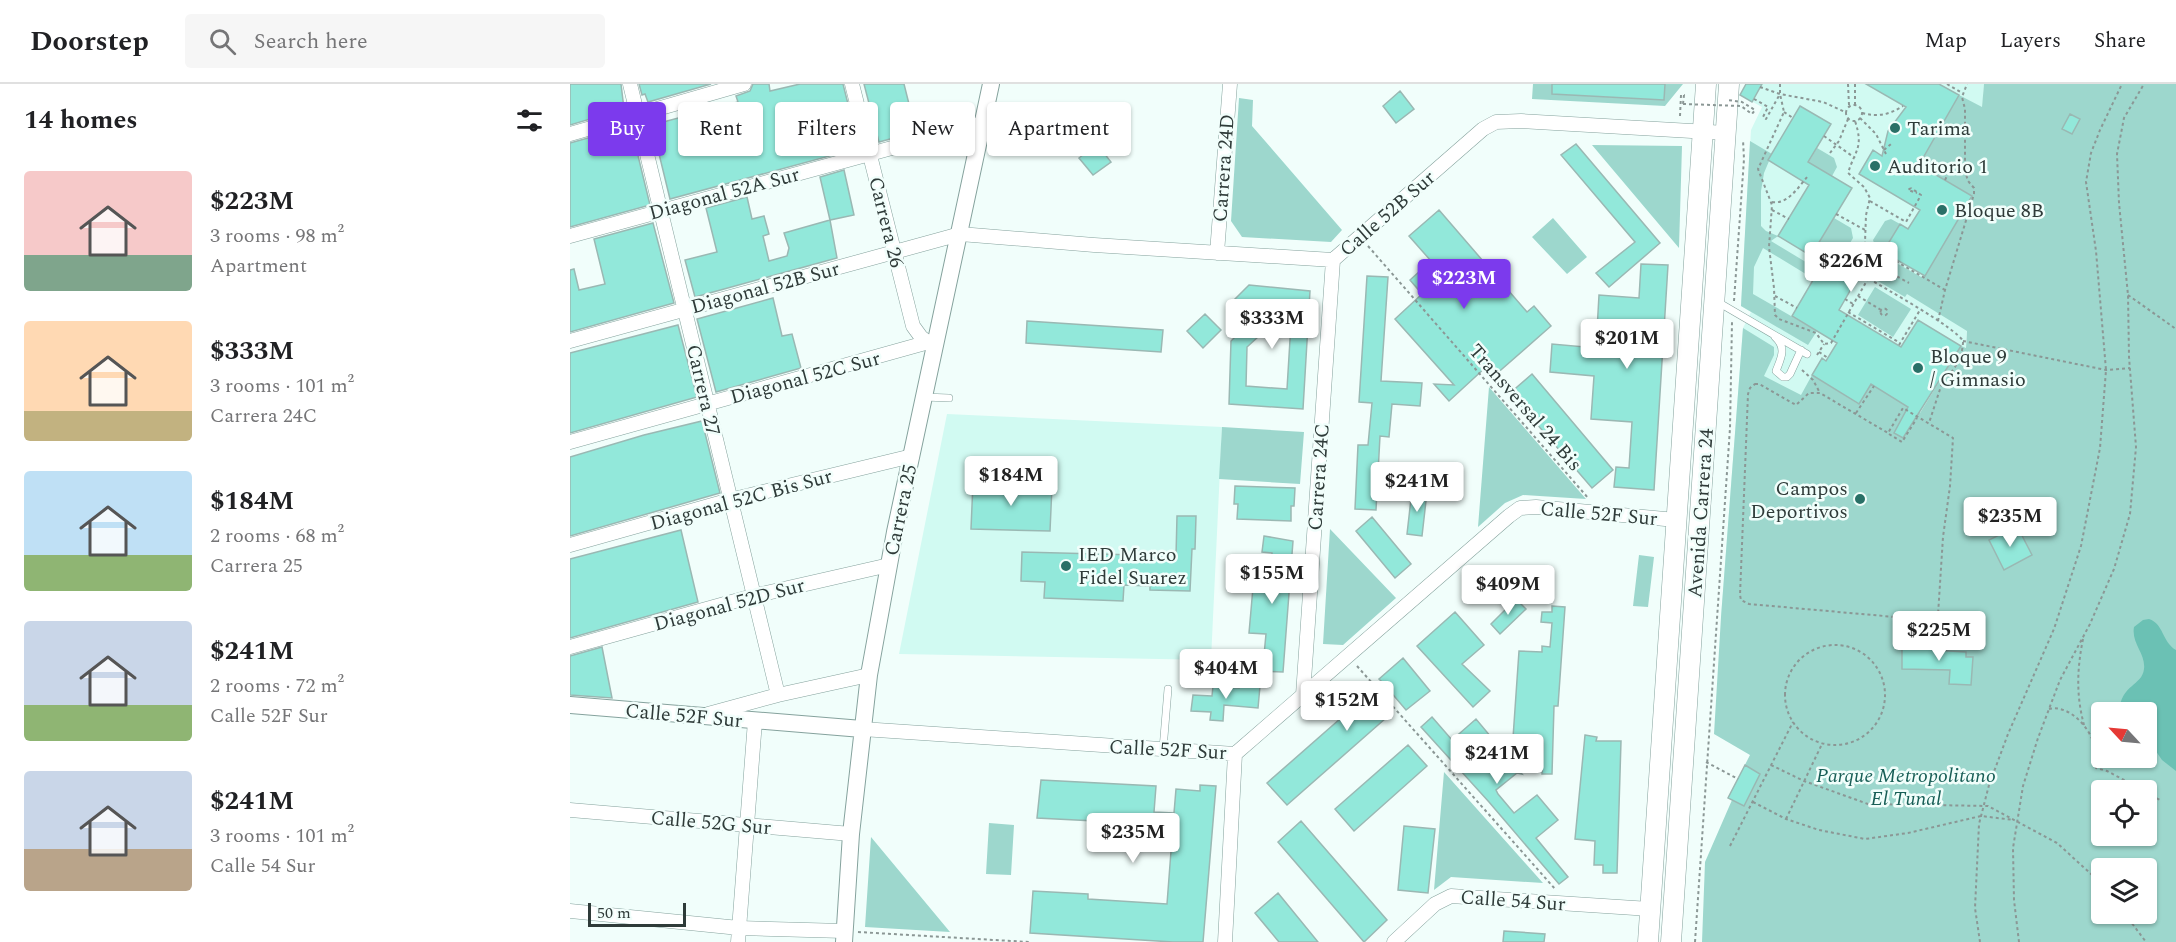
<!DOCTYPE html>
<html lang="en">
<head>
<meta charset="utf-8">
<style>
  body { margin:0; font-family:Spectral,serif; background:#f6f6f6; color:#202124; height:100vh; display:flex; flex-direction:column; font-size:22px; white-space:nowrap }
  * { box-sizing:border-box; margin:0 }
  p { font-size:20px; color:#757577 }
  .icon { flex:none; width:33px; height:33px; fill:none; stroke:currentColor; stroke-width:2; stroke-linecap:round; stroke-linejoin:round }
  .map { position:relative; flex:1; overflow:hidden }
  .panel { display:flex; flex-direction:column; background:#fff; width:570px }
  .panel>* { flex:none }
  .hud { position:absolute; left:18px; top:18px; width:570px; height:54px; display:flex; gap:12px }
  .needle { width:39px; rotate:296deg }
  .tools { position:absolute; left:1521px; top:618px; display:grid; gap:12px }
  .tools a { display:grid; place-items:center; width:66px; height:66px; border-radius:6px; background:#fff; box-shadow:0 2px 4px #0004; font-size:30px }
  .scale { position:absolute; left:18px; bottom:15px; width:98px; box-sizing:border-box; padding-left:6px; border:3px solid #2f3b39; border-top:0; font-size:16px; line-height:21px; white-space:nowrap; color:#2f3b39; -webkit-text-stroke:4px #f1fefb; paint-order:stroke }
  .price { position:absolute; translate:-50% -51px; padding:0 14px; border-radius:6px; background:#fff; color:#222; font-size:20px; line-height:39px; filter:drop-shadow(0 2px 3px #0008) }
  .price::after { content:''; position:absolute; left:50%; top:36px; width:18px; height:14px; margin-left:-9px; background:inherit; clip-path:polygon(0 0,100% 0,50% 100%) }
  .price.selected { background:#7c3aed; color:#fff }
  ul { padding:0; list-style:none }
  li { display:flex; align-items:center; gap:18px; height:150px; padding:0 24px }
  li span { display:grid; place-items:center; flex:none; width:168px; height:120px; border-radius:6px; color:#555 }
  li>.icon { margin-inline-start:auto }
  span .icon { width:72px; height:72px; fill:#fffc; stroke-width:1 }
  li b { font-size:26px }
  h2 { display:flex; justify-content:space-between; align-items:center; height:72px; padding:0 24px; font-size:26px }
  .chip { padding:0 21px; border-radius:6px; background:#fff; box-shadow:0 2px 4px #0004; font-size:21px; line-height:54px }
  .chip.selected { background:#7c3aed; color:#fff }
  header { display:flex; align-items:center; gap:36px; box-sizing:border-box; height:84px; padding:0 30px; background:#fff; border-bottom:2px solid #e0e0e0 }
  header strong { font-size:28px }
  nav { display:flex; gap:33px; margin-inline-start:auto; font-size:21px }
  .search { width:420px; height:54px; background:#f6f6f6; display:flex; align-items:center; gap:15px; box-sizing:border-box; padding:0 21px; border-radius:6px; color:#757577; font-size:22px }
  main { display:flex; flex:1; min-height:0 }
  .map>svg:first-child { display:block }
  .built { fill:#d1faf2 }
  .green { fill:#9dd7cd; fill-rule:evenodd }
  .water { fill:#6bc1b4 }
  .building { fill:#92e8da; stroke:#9ab8b3; stroke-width:1.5 }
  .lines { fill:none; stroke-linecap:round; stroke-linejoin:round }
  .service-casing { stroke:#85a29d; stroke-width:8 }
  .minor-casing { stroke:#85a29d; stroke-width:15 }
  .tertiary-casing { stroke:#85a29d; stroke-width:18 }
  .secondary-casing { stroke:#85a29d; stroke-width:21 }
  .path { stroke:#8b9795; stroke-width:2; stroke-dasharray:3 3; stroke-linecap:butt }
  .service { stroke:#fff; stroke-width:7 }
  .minor { stroke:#fff; stroke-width:14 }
  .tertiary { stroke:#fff; stroke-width:16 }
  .secondary { stroke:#fff; stroke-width:20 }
  .path-bridge { stroke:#8b9795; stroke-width:2; stroke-dasharray:3 3; stroke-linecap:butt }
  .poi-dot { fill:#297067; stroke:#f1fefb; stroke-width:2 }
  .labels { text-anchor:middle; stroke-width:5; stroke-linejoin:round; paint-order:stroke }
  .poi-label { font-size:20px; fill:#2f3b39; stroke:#f1fefb; text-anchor:start }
  .street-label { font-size:20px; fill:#2f3b39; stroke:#f1fefb }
  .park-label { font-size:20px; font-style:italic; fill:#175e56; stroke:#f1fefb }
</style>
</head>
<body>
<header>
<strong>Doorstep</strong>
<div class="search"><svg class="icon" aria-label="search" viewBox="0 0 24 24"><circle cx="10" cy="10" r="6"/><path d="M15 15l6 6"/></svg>Search here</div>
<nav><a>Map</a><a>Layers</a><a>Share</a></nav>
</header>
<main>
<section class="panel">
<h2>14 homes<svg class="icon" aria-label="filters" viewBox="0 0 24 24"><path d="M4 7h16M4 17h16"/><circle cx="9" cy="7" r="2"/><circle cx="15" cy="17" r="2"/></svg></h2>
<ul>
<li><span style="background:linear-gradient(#f6c9c9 70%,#7fa58c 0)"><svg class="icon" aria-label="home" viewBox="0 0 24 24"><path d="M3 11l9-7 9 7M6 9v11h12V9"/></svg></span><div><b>$223M</b><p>3 rooms · 98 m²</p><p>Apartment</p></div></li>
<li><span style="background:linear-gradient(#ffd9b3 75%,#c2b280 0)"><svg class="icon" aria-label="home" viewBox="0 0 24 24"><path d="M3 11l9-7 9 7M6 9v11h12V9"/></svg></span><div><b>$333M</b><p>3 rooms · 101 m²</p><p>Carrera 24C</p></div></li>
<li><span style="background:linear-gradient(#bfe0f5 70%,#8fb573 0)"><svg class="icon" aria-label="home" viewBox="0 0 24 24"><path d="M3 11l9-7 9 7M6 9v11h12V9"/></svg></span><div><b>$184M</b><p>2 rooms · 68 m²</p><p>Carrera 25</p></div></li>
<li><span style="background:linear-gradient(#c9d6e8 70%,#8fb573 0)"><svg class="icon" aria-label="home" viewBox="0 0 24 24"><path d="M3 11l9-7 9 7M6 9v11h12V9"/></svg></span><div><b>$241M</b><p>2 rooms · 72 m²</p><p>Calle 52F Sur</p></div></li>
<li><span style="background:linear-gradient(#c9d6e8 65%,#b9a48a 0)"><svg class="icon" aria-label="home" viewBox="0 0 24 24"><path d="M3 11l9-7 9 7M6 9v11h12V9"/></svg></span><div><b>$241M</b><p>3 rooms · 101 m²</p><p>Calle 54 Sur</p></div></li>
</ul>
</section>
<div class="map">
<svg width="1606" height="858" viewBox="0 0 1606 858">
  <rect width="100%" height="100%" fill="#f1fefb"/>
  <path class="built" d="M1176,0H1414L1376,550L1151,533L1173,244L1181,228L1171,222L1181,46L1192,23L1170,11Z
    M377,330L652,343L641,576L329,570Z"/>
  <path class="green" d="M963,0H982V10L1094,16L1095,0H1113L1095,22L962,15Z
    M1414,0H1606V858H1132L1135,778L1162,716L1158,714L1180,671L1144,650L1151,533L1173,244L1204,263V271L1194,292L1231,311L1242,291L1288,320L1301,300L1350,329L1391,262L1396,264L1397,247L1337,210L1335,213L1308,197L1321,176L1353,194L1402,112L1349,81L1389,11L1412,23ZM1532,628H1576V674H1532ZM1532,706H1576V752H1532ZM1532,784H1576V830H1532Z
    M669,14L683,16L682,42L772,146L761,158L672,153L661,137Z
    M1180,57L1202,70L1194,89L1191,107V142L1196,147L1208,152L1201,157L1249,186L1244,195L1193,164L1184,183L1183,210L1247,247L1238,261L1171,222Z
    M1022,61L1112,62L1109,164Z
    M1247,64L1264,74L1267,83L1262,92L1235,84Z
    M983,134L1017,173L997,190L962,153Z
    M1264,134L1281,144L1283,154L1271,174L1248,160Z
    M1321,135L1330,140L1313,168L1305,162L1303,156L1315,137Z
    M1305,203L1341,225L1323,253L1288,231Z
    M919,303L1016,415L953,411L935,419L908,443Z
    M652,343L734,348L730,400L649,395Z
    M760,445L826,514L773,561L753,560Z
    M1069,471L1084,473L1078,523L1063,522Z
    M874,688L973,799L881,793L864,806Z
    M419,739L444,741L441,791L416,790Z
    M301,753L380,848L295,843Z"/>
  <path class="water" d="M1579,535C1594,540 1592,558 1606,566V687L1592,676L1577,654L1576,628H1549C1551,600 1572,602 1574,585C1576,570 1561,559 1564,543L1573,536Z"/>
  <path class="building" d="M0,0H51L54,25L0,41Z
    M69,0H141L78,18L75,10L72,11Z
    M183,0H199L200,7L230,0H273L289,64L100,115L82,41L168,18L166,12L180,7Z
    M294,0H334L346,48L309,58Z
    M982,0H1095L1094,16L982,10Z
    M1176,0H1192L1182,18L1170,11Z
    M1296,0H1369L1389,11L1349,81L1402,112L1355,192L1313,168L1330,140L1338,145L1350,126L1289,90L1303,66L1312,72L1318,47L1336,23Z
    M830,7L844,25L826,39L813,22Z
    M1230,22L1261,40L1238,78L1282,104L1248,160L1292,186L1269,226L1331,263L1348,236L1391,262L1333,354L1324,349L1338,323L1301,300L1289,320L1242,291L1252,274L1256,277L1267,259L1222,232L1253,179L1208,152L1239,101L1198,76Z
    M1500,30L1510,35L1502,50L1492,45Z
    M43,47L45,51L62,47L80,121L0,143V59Z
    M527,60L541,78L523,91L509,74Z
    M1006,60L1090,159L1039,203L1026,189L1065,158L991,71Z
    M274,86L284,131L260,136L250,93Z
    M177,113L182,135L194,132L199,150L193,152L199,177L217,172L219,164L214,149L260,136L267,174L125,213L115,176L147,168L136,124Z
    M869,126L957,228L964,222L981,242L924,292L916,283L879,317L864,300L884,301L825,235L852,210L840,196L861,177L839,152Z
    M83,139L104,219L0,248V186L4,185L9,206L35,200L24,155Z
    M1071,180L1098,181L1084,406L1044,403L1046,383L1059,384L1062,338L1021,335L1024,292L980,288L982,260L1026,264L1029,211L1069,214Z
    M797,192L818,193L811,297L852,299L850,322L822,320L819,353L810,352L806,426L785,425L788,361H798L802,319L789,318Z
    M679,201L740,207L733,325L659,320L661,257L677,241L689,252L677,263L676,302L717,305L722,223L682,219L672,229L662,218Z
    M203,214L212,252L222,250L231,284L146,308L127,235Z
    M635,230L651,246L633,264L617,247Z
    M457,237L593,246L591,268L456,259Z
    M108,241L127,313L0,349V269Z
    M962,290L1043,386L1022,404L940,309Z
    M132,337L150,409L0,452V373L74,351Z
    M403,399L482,402L480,447L401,445Z
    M665,402L725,404L724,422H721V437L667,435L668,420H664Z
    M842,406L857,408L852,452L837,450Z
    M607,432H626L625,465H622L620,507L580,506V502L554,501L553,517L474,514L475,498L451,497L452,468L606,472Z
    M802,433L841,480L825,494L786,447Z
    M1447,442L1462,471L1434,486L1419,456Z
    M111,446L128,518L0,554V475Z
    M694,452L723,457L713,588L684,587L685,571H694L696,550L679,549L684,492L700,494L702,469L692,468Z
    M946,515L956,525L930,550L921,540Z
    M982,522L995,523L988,622H984L982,690H972L973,656L943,654L949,567L972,568V562L980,563L982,539L971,538L972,528H982Z
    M885,528L914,561L892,580L920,607L903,623L847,562Z
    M1332,561L1363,562V566L1396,568V573H1403L1401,601L1379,600L1380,586L1332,585Z
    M32,563L42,614L0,611V572Z
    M833,574L860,607L836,626L819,606L803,620L816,634L717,721L697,699L812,598L809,595Z
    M669,601L690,602L688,624L654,621L653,637L640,636L641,628L621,627L623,611L642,612L643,602L669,604Z
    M862,633L882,656L906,635L952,690L947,689L926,706L928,710L944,729L967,711L988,736L966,754L998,793L989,800L919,718L851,643Z
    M1015,651L1027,653L1026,657H1051L1047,789H1033V781H1024L1025,757L1005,755Z
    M838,661L857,682L784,747L765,725Z
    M1175,681L1190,690L1174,722L1158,714Z
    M471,696L586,702L584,728L604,729L606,705L630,707V701L646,702L633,858H603L460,849L463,807L518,810V815L597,820L603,741L467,734Z
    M731,737L817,836L794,858L708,758Z
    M834,742L865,745L858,809L828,806Z
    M708,809L748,858H709L685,829Z
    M934,847L975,850L974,858H933Z"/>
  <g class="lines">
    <defs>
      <path id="service" d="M1146,217L1237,270
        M1205,253C1217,264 1211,274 1206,287L1213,293H1217L1220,290L1231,266
        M354,313L379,314
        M593,665L598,605"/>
      <path id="minor" d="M60,0L208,611
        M282,0L343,242L351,253L359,259
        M0,50L174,0
        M0,152L413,39
        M647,169L660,0
        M0,257L390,150L524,161L763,176L913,45L926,38L951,37L1156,49
        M0,358L366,256
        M0,461L160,416L342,372
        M0,563L183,512L319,481
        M733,611L763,176
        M138,630L208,611L299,591
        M292,645L665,670L939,432L950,424L966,423L1106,436
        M0,726L281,750
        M0,827L169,844L274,847
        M168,858L185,637
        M655,858L665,670
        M824,858L865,820L881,812L1080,825"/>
      <path id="tertiary" d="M0,621L292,645
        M274,858L281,750L299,591L325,448L421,0"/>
      <path id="secondary" d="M1078,858L1136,0
        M1101,858L1159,0"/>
    </defs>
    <use href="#service" class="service-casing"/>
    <use href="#minor" class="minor-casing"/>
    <use href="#tertiary" class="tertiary-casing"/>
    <use href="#secondary" class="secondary-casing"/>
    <path class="path" d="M1210,0V10L1214,28L1188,85L1202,121L1199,163L1204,204L1205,231L1209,235L1246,249L1254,260L1261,259L1306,181V175L1298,167L1295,158L1296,131L1300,114L1294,103L1278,89C1285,66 1294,64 1285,37
      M1278,0L1279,21
      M1285,0V21
      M1377,0L1394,10
      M1190,3L1210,10L1253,18L1275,28
      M1184,15L1198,23L1193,33L1196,35L1210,10
      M1276 29a8 8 0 1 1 16 0a8 8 0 1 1-16 0Z
      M1214,28L1223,34
      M1292,29C1308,33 1319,31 1333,22
      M1110,32L1111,11H1114L1113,20
      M1290,34L1306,50L1316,70
      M1254,52L1285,74
      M1314,66L1321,60
      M1260,69L1269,57L1278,35
      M1375,96L1381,84L1393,73
      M1341,104L1338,106L1347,109
      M1300,117L1336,138L1351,111L1341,104
      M1202,118C1218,121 1229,102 1238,92
      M1202,126L1219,135
      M1266,130L1295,146
      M1295,159L1375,206
      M798,162L1019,415
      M1306,181L1339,199
      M1299,195C1316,205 1386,244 1393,257C1393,272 1385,287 1373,296L1359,339
      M1558,211L1606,245
      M1205,212L1227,224
      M1288,212L1311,226
      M1275,215L1283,220
      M1164,217L1174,75L1173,56
      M1310.5 228a3.5 3.5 0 1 1 7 0a3.5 3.5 0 1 1-7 0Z
      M1278,228L1330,259
      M1368,237L1375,206L1404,110V104L1398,97L1395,87V25L1392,13L1397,0
      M1393,257L1536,286L1560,284
      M1329,261L1350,226
      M1249,268L1258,274
      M1247,271L1254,260
      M1232,286L1243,296L1250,309
      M1185,300H1189L1226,321L1239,309H1250L1318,349L1333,324L1383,354L1380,402L1373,453L1368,531L1366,536L1357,540L1325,533L1179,520L1171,516L1170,511L1178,310L1180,304Z
      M1286,329L1304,302
      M1319,350L1332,358L1347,334
      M1513,555C1507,585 1506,611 1514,641
      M1215 611a50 50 0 1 1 100 0a50 50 0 1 1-100 0Z
      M787,582L986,806
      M1479,625C1498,620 1520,643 1524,661C1525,668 1525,677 1526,684L1537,687L1573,706
      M1136,678L1168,695
      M1201,681L1234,697L1298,720L1418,722L1487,759L1532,800
      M1576,709L1592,717
      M1183,718L1216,735L1249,746L1295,755L1338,749L1411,732L1444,736
      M1216,735L1252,660
      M1160,762L1223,638
      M1555,830L1576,858
      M288,848L459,858
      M1125,858L1160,344L1162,238
      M1410,858L1405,824L1409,740L1419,701L1438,650L1484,545L1511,462L1530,364L1536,286L1526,167L1516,98L1521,69L1530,46L1552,0
      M1449,858L1444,816L1443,764L1453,702L1468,654L1490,596L1520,540L1544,485L1560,430L1566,363L1559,273L1558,211L1549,119L1547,70L1554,34L1574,0"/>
    <use href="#service" class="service"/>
    <use href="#minor" class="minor"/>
    <use href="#tertiary" class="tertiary"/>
    <use href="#secondary" class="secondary"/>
    <path class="path-bridge" d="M1113,20L1171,22L1182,30L1185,26L1172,18L1158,16"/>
  </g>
  <g class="poi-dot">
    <circle cx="1325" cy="44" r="6"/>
    <circle cx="1305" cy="82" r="6"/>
    <circle cx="1372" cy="126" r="6"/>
    <circle cx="1348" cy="284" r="6"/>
    <circle cx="1290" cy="415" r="6"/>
    <circle cx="496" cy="482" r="6"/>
  </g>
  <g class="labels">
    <g class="poi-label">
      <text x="1337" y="51">Tarima</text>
      <text x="1317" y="89">Auditorio 1</text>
      <text x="1384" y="133">Bloque 8B</text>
      <text x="1360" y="279">Bloque 9<tspan x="1360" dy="23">/ Gimnasio</tspan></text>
      <text x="1278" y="411" text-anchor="end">Campos<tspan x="1278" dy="23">Deportivos</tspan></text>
      <text x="508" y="477">IED Marco<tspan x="508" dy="23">Fidel Suarez</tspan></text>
    </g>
    <g class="street-label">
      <text transform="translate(653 84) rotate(-86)" y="7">Carrera 24D</text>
      <text transform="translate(154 109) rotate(-15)" y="7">Diagonal 52A Sur</text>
      <text transform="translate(817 129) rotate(-41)" y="7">Calle 52B Sur</text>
      <text transform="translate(317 138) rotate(76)" y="7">Carrera 26</text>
      <text transform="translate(195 203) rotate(-15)" y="7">Diagonal 52B Sur</text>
      <text transform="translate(235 293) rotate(-15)" y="7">Diagonal 52C Sur</text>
      <text transform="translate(134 306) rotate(77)" y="7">Carrera 27</text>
      <text transform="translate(956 323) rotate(49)" y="7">Transversal 24 Bis</text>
      <text transform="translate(748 393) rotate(-86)" y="7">Carrera 24C</text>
      <text transform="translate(171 415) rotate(-15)" y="7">Diagonal 52C Bis Sur</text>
      <text transform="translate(330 426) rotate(-78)" y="7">Carrera 25</text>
      <text transform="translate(1029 429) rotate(5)" y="7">Calle 52F Sur</text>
      <text transform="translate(1130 429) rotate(-86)" y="7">Avenida Carrera 24</text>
      <text transform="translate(159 520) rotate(-15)" y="7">Diagonal 52D Sur</text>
      <text transform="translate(114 631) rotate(5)" y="7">Calle 52F Sur</text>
      <text transform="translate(598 665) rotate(3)" y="7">Calle 52F Sur</text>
      <text transform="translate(141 738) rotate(5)" y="7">Calle 52G Sur</text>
      <text transform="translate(943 816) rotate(4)" y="7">Calle 54 Sur</text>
    </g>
    <g class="park-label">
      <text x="1336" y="698">Parque Metropolitano<tspan x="1336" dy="23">El Tunal</tspan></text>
    </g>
  </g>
</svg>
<div class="tools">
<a><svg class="needle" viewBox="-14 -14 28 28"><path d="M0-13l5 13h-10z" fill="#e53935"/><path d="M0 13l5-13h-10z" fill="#757577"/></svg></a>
<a><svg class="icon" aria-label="locate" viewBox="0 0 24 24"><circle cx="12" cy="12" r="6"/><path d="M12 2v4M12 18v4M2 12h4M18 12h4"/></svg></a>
<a><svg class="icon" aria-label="layers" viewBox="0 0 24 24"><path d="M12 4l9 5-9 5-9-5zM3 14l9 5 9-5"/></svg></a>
</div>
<div class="scale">50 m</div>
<b class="price" style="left:1281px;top:209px">$226M</b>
<b class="price selected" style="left:894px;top:226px">$223M</b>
<b class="price" style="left:702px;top:266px">$333M</b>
<b class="price" style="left:1057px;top:286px">$201M</b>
<b class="price" style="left:441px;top:423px">$184M</b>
<b class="price" style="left:847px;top:429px">$241M</b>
<b class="price" style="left:1440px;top:464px">$235M</b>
<b class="price" style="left:702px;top:521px">$155M</b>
<b class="price" style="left:938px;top:532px">$409M</b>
<b class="price" style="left:1369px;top:578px">$225M</b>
<b class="price" style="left:656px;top:616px">$404M</b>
<b class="price" style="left:777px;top:648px">$152M</b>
<b class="price" style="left:927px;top:701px">$241M</b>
<b class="price" style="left:563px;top:780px">$235M</b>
<div class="hud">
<a class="chip selected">Buy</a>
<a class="chip">Rent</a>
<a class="chip">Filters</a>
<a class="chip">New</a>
<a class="chip">Apartment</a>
</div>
</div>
</main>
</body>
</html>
